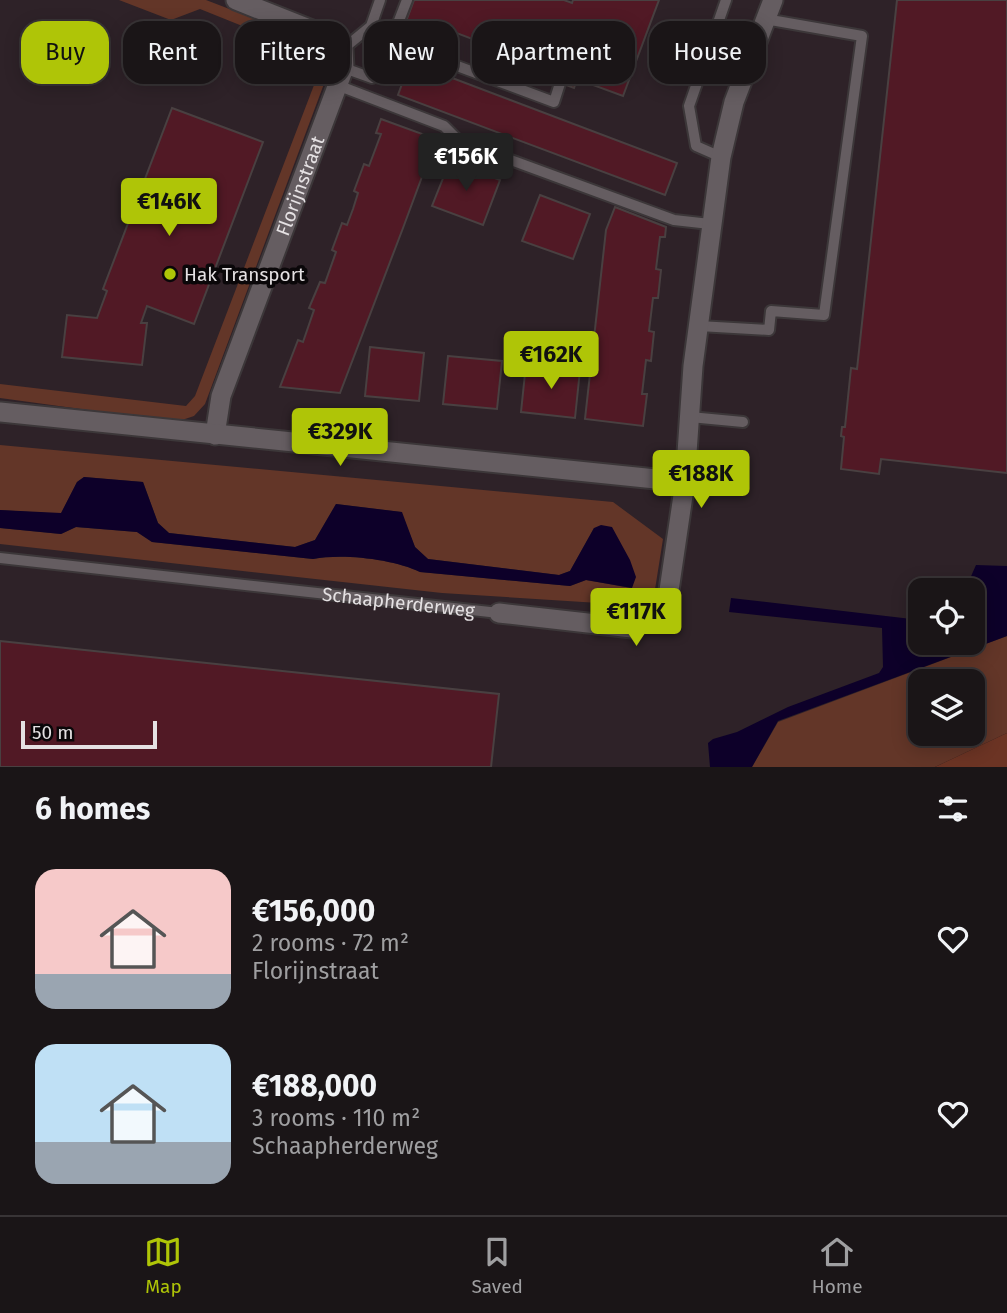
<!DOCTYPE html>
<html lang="en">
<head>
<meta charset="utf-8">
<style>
  body { margin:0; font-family:"Fira Sans",sans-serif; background:#231e20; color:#f1f3f6; height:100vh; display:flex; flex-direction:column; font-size:26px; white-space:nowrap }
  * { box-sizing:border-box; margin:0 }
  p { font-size:23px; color:#9f9fa1 }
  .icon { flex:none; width:38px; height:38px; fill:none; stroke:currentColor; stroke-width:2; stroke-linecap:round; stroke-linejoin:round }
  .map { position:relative; height:767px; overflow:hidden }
  .panel { display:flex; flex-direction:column; background:#1a1517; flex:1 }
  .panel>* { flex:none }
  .banner { position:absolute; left:21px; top:21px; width:966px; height:63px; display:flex; gap:14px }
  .tools { position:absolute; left:908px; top:578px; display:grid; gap:14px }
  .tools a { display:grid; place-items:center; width:77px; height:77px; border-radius:14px; background:#1a1517; box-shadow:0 4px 18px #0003,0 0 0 2px #383436; font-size:35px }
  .scale { position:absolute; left:21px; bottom:18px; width:136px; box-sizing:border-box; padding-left:7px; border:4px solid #e5e1e3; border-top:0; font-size:19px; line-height:24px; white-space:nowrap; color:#e5e1e3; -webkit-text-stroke:5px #0a0709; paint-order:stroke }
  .price { position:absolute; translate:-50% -60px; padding:0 16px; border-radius:7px; background:#afc507; color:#111; font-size:23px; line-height:46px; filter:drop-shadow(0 2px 4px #0008) }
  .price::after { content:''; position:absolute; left:50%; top:42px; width:21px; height:16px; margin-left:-10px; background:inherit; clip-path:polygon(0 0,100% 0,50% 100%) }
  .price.active { background:#222; color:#fff }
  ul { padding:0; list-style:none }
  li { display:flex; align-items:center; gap:21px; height:175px; padding:0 35px }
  li span { display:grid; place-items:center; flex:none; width:196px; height:140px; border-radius:21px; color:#555 }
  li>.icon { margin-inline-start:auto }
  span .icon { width:84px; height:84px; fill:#fffc; stroke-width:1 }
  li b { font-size:30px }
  h2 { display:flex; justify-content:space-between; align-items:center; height:84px; padding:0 35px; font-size:30px }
  .tag { padding:0 24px; border-radius:21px; background:#1a1517; box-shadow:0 4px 18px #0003,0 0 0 2px #383436; font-size:24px; line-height:63px }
  .tag.active { background:#afc507; color:#111 }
  .menu { display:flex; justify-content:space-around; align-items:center; height:98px; border-top:2px solid #383436; background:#1a1517; font-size:19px; color:#9f9fa1 }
  .menu a { display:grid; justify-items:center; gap:4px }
  .menu .active { color:#afc507 }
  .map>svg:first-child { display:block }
  .built { fill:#2e2228; fill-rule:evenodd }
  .green { fill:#633628; fill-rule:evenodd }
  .forest { fill:#6c3424 }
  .water { fill:#0d0029 }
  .building { fill:#511925; stroke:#494041; stroke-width:2 }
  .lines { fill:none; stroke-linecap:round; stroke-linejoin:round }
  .service-casing { stroke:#3c3739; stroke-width:14 }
  .minor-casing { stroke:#3c3739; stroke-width:23 }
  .tertiary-casing { stroke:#3c3739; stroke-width:23 }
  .service { stroke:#655d61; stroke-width:10 }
  .minor { stroke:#655d61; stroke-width:19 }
  .tertiary { stroke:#655d61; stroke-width:19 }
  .poi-dot { fill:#afc507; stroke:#0a0709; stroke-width:2.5 }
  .labels { text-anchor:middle; stroke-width:7; stroke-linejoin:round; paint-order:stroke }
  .street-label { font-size:19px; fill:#e5e1e3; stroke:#0a0709 }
  .poi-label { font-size:19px; fill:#e5e1e3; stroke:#0a0709; text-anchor:start }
</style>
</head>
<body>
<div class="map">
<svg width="1007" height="767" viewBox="0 0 1007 767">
  <rect width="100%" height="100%" fill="#221c1f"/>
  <path class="built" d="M0,0H1007V648L920,681L783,767H0ZM920,590H973V642H920Z"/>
  <path class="green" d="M119,0H206L305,38C316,46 327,59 328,73L205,404L194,416L176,422L0,398V384L186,406L195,396L319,72L310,53L200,9L171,20Z
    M0,445L613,502L663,539L653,602L646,606L442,593L0,544V528L61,534L76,527L137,532L152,542L313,559C342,553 394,559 420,572L570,586L586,580L631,588L594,528L570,571L559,575L428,559L415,547L401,512L336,504L315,540L295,547L169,533L158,523L143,482L84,477L77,482L61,514L0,510Z
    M1007,636V733L935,767H752L778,722ZM920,681H973V733H920Z"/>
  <path class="forest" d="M1007,733V767H935Z"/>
  <path class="water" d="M84,477L143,482L158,523L169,533L295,547L315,540L336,504L402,512L415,547L428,559L559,575L570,571L594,528L601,525L612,527L630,560L636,577L632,588L586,580L570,586L420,572C394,559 342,553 313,559L152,542L137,532L76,527L61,534L0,528V510L61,513L77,482Z
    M976,565L1007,566V636L778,721L752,767H710L708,743L713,739L737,732L788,707L879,673L883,667L882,628L729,612L731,598L920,620V642H973V590H965Z"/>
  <path class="building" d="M414,0H564L572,3L573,0H659L623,96L577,79L574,88L566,85L570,76L425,21L417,41L401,35Z
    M897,0H1007V473L881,459L879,474L841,469L844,437L841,436L842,427H845L851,368L857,369Z
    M410,62L677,163L665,195L398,95Z
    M172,108L263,142L194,324L147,306L141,323H147L142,365L62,357L67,315L97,318L107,291L103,289Z
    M381,119L436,139L403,228L340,393L280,387L298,340L303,342L314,310L309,308L320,282L325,283L336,252L332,250L342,223L347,225L353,209L358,193L354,191L364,164L369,166L381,134L376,133Z
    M450,161L500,180L483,225L432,206Z
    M540,195L590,214L573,259L522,241Z
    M615,207L666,227L665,237H660L656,269L661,270L658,298H653L649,331L654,332L651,361L646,360L642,394H647L643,426L585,419L606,230Z
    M370,347L424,353L419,401L365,396Z
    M448,356L502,361L497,409L443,404Z
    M526,364L580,370L575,418L521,412Z
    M0,641L499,694L491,767H0Z"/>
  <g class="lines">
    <defs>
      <g id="service">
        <path d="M398,44L554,102L563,74"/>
        <path d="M343,49L371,26L380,0"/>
        <path d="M344,68L372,78L388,72L398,44L391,41L407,0"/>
        <path d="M337,85L444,126L459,141L674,220L710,224"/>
        <path d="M721,157L696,146L689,106L726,0"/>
        <path d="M699,326L769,330L771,311L824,315L862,36L765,19"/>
        <path d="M690,417L743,422"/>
        <path id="s1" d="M0,558L499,613"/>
      </g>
      <g id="minor">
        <path id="s2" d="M215,435L221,396L344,68L343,49L327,36L236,0"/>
        <path d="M499,613L632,628L655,617L667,604L685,482"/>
      </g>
      <path id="tertiary" d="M0,412L685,482L693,366L721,157L734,102L773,0"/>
    </defs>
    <use href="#service" class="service-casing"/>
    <use href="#minor" class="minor-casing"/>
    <use href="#tertiary" class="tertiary-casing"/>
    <use href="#service" class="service"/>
    <use href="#minor" class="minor"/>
    <use href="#tertiary" class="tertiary"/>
  </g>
  <circle class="poi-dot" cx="170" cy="274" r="7"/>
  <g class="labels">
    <g class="street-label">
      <text dy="7" stroke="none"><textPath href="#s2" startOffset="264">Florijnstraat</textPath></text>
      <text dy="7" stroke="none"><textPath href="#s1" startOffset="401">Schaapherderweg</textPath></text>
    </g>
    <g class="poi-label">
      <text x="184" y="281">Hak Transport</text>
    </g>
  </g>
</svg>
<div class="tools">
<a><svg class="icon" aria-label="locate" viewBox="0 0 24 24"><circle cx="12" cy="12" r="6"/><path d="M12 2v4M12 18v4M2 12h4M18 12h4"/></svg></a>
<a><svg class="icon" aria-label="layers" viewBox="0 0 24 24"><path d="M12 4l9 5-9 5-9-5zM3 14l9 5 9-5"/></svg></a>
</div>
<div class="scale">50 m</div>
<b class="price active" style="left:466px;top:193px">€156K</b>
<b class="price" style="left:169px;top:238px">€146K</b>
<b class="price" style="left:551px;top:391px">€162K</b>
<b class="price" style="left:340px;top:468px">€329K</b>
<b class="price" style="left:701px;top:510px">€188K</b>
<b class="price" style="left:636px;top:648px">€117K</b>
<div class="banner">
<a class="tag active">Buy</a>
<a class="tag">Rent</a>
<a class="tag">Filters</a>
<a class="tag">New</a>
<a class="tag">Apartment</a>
<a class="tag">House</a>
</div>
</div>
<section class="panel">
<h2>6 homes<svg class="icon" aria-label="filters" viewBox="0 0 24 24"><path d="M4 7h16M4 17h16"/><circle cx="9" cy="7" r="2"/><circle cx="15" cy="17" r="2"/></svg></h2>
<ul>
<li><span style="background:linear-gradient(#f6c9c9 75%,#9aa5b1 0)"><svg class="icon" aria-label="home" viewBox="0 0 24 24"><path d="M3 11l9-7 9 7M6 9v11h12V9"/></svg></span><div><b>€156,000</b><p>2 rooms · 72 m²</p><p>Florijnstraat</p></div><svg class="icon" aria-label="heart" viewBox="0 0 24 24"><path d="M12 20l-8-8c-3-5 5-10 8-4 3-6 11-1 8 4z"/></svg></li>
<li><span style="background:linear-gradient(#bfe0f5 70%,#9aa5b1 0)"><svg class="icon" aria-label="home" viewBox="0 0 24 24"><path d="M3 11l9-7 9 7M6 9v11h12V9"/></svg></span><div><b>€188,000</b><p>3 rooms · 110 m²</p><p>Schaapherderweg</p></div><svg class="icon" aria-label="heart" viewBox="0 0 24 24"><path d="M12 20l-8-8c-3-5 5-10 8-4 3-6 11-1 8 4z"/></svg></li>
</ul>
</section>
<nav class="menu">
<a class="active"><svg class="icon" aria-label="map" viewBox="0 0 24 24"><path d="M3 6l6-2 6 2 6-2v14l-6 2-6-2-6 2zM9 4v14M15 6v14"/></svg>Map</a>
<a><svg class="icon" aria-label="saved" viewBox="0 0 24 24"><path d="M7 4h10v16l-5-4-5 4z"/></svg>Saved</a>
<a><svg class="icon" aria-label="home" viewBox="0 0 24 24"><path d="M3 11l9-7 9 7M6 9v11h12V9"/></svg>Home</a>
</nav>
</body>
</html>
